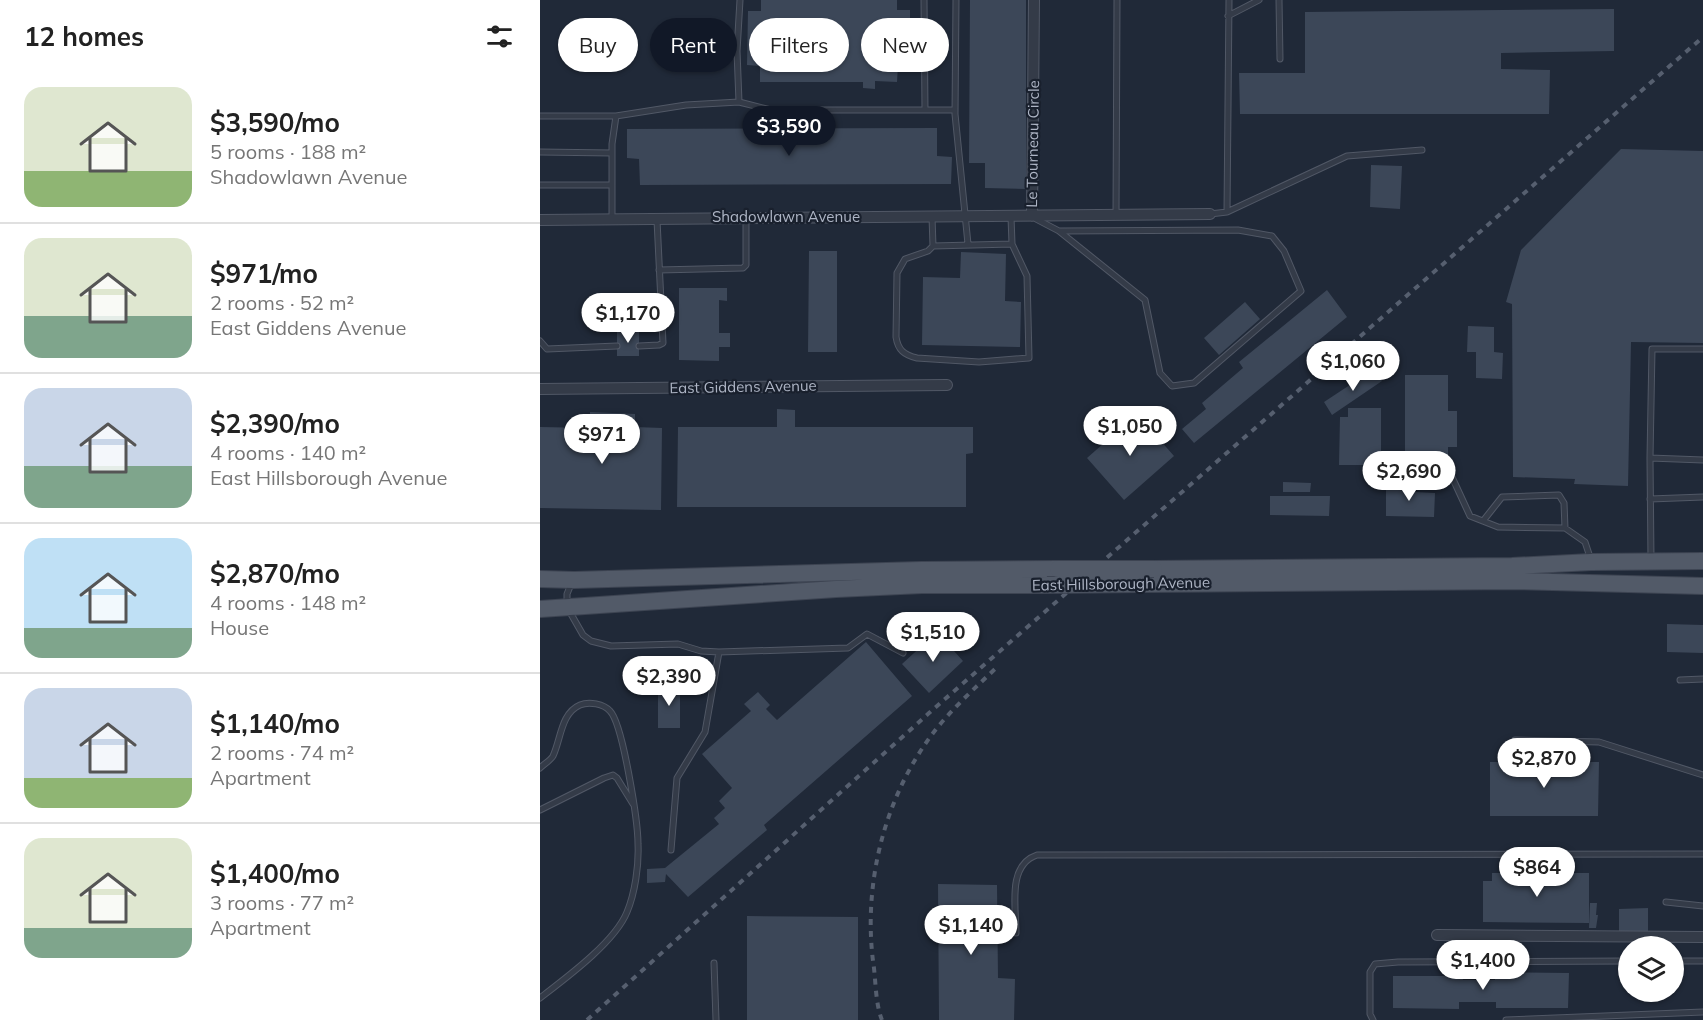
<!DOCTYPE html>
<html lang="en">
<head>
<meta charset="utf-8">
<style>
  body { margin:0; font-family:Mulish,sans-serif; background:#f2f2f2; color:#222; height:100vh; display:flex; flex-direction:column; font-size:22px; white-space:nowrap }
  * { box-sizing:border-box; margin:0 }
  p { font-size:20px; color:#767676 }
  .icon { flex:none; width:33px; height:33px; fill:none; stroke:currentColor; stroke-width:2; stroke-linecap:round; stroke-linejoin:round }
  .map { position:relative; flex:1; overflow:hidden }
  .panel { display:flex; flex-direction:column; background:#fff; width:540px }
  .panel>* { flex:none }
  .top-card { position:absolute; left:18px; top:18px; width:570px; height:54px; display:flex; gap:12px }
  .controls { position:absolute; left:1078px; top:936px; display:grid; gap:12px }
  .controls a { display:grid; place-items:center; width:66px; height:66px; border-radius:50%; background:#fff; box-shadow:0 2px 4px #0004; font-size:30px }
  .price { position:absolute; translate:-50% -51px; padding:0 14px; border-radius:21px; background:#fff; color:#222; font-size:20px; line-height:39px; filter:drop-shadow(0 2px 3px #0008) }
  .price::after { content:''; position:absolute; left:50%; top:36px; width:18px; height:14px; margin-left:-9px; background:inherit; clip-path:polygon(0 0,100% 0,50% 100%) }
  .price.selected { background:#111827; color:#fff }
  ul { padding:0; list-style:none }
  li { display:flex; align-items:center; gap:18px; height:150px; padding:0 24px }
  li+li { border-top:2px solid #e0e0e0 }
  li span { display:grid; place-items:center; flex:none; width:168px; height:120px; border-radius:18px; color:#555 }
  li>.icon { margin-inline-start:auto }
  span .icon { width:72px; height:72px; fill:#fffc; stroke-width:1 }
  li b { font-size:26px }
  h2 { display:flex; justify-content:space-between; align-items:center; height:72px; padding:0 24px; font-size:26px }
  .chip { padding:0 21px; border-radius:27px; background:#fff; box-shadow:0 2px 4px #0004; font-size:21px; line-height:54px }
  .chip.selected { background:#111827; color:#fff }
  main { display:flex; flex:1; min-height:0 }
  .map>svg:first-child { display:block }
  .building { fill:#3c4758 }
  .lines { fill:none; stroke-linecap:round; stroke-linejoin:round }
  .service-casing { stroke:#515866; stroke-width:7 }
  .minor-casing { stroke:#515866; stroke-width:12 }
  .primary-casing { stroke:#3d4452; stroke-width:18 }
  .service { stroke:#343b48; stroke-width:5 }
  .minor { stroke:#343b48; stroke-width:10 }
  .primary { stroke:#525a68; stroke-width:16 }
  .rail { stroke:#565f6f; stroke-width:4; stroke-dasharray:6 6; stroke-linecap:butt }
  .primary-bridge-casing { stroke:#3d4452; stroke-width:18; stroke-linecap:butt }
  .primary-bridge { stroke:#525a68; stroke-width:16 }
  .labels { text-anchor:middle; stroke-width:4.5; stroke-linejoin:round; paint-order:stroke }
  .street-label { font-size:15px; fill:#aeb5c5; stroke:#19202d }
</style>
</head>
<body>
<main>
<section class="panel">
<h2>12 homes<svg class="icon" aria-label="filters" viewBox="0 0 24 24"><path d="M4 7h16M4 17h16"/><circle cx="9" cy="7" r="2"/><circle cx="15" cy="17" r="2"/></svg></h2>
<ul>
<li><span style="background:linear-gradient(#dfe7d0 70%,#8fb573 0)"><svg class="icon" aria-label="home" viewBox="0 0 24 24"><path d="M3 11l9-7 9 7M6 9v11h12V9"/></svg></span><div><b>$3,590/mo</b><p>5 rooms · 188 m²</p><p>Shadowlawn Avenue</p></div></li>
<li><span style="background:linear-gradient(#dfe7d0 65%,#7fa58c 0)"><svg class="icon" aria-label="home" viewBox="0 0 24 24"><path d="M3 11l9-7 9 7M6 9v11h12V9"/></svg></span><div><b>$971/mo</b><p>2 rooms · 52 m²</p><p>East Giddens Avenue</p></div></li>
<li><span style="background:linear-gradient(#c9d6e8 65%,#7fa58c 0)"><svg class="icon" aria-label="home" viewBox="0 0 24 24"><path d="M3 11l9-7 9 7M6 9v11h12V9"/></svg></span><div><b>$2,390/mo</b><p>4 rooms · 140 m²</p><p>East Hillsborough Avenue</p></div></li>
<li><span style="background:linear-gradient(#bfe0f5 75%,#7fa58c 0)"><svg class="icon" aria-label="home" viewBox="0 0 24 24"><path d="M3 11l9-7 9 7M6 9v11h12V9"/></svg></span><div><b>$2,870/mo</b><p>4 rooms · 148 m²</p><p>House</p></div></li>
<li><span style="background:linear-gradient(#c9d6e8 75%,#8fb573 0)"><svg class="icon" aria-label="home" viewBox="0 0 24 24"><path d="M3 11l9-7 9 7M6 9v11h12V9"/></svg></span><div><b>$1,140/mo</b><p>2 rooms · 74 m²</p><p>Apartment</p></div></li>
<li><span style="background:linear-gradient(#dfe7d0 75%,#7fa58c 0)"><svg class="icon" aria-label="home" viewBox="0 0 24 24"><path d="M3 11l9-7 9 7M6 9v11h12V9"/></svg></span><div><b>$1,400/mo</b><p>3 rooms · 77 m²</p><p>Apartment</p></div></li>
</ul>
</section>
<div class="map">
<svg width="1163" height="1020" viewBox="0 0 1163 1020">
  <rect width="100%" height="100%" fill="#202938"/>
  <path class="building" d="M221,0H357V10H370V65H358L357,82L335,81V89L323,88V82H220V66L207,65L208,11H221Z
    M430,0H486V189L445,188V163H429Z
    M1074,9V51L961,53V69L1010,70L1009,114H700L699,73H765V12Z
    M397,128V156L412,157L411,184L100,185L99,159L87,158V129Z
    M1081,149L1163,151V343L1091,342L1088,486L1034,484L1035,479L973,477L972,304L966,302L981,250Z
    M831,165L862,166L860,209L830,207Z
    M269,251H297V352H268Z
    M421,252L466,254L465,301L481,302L480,347L382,345L383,277L420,278Z
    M139,288H187V301L179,300V333H190V347H179V361L139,360Z
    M787,290L807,317L654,443L642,429L666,409L662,403L703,368L699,362Z
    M705,302L720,319L679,355L664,338Z
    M928,326L954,327V352L963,353L962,379L936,378V352H927Z
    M77,332H99V356H77Z
    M834,369L842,381L792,415L784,402Z
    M865,375H908V411H917V447H908V465H865Z
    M808,408H841V465H799L800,417H808Z
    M237,409L255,410V427H433V453L426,454V507H137L138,427H237Z
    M50,412L95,414V427L122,428L121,510L0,508V427L50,428Z
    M597,414L634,456L584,500L547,458Z
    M743,482L771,483L770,492H743Z
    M846,484H875V492L895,493L894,517L846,516Z
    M730,496H790L789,516L730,515Z
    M1127,624L1163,625V653L1127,652Z
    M397,632L423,661L389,693L362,664Z
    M326,642L372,696L224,825L227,830L148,897L126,874L125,882L107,883V869L125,868L179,824L174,818L185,808L179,801L192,788L162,754L211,711L204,704L218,692L230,705L226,709L237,720Z
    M118,686H140V728H118Z
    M950,762H1059L1058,816H950Z
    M952,873H1049V923L943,922V881H952Z
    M398,884L457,885L458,978L475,979L474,1020H399Z
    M1050,903H1057L1056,915H1058L1056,928H1049Z
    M1108,908V931H1079V909Z
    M207,916L318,917V1020H207Z
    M955,972L1029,973L1028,1008H956V1002H919V1009L853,1008V976H922L923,980H955Z"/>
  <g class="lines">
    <defs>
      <path id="service" d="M384,0L385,110
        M416,0L415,114L428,244
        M739,0L740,59
        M688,16L719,0
        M199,102L231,110H415
        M0,116H76
        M0,152L72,153
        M0,185H72
        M687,212L689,0
        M670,214L687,212L807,156L882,150
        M576,215L577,0
        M392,217L393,246L472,244L471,217
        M72,219V144L76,116L146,105L199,102L197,51L200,0
        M496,219L519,231L605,300L620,373L632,386L654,383L761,291L744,251L732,236L698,230L519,231
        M393,246L388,251L365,259L357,273L356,337C358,350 364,355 377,358L439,362L489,358L487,276L472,244
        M119,270L203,268L206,265V217
        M0,341L7,349L77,346
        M99,346L119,345L123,343L117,220
        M1110,458L1112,349H1163
        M838,477H912L930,516L958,527L1025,528L1045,542L1051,560
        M1110,499L1163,497
        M943,521L962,497L1019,495L1024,503L1025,528
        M1111,560L1110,458L1163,460
        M31,584L27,594V607L43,635L51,641L71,646L138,644L161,651L179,652L308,648L327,634L363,653
        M1140,680L1163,679
        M975,740L1059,742L1163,775
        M0,768C4,764 11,760 13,756C21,739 21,713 40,705C49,701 64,704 70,711C83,724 98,823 98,844C99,865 95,893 87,912C75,942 26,978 0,998
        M0,810L64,778L73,775L77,778L93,804
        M131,850L137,778L165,732L179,652
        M1126,902L1163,906
        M476,933C476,907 467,865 497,855L1163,854
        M1134,961H1163
        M174,963L176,1020
        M833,1020L830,1014V972L835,964L858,962L1089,961
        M966,1020L1163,1012"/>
      <path id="minor" d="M492,216L494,0
        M0,220L670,214
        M0,389L407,385
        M897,935L1163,937"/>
      <path id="primary" d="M614,569L972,566L1051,562L1163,561
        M0,579L34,580L381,570L518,569
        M600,584L975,581L1163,586
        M0,609L296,589L382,585H507"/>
    </defs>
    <use href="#service" class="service-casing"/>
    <use href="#minor" class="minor-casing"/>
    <use href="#primary" class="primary-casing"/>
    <use href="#service" class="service"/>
    <use href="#minor" class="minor"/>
    <use href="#primary" class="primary"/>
    <path class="rail" d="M47,1020L389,713L1163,37
      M342,1020C335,1003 336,979 333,961C323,880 346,792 397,728C415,706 435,688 455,669"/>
    <defs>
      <path id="primary-bridge" d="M518,569H614
        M507,585L600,584"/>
    </defs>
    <use href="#primary-bridge" class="primary-bridge-casing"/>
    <use href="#primary-bridge" class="primary-bridge"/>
  </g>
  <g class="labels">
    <g class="street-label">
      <text transform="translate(493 144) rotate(-89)" y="5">Le Tourneau Circle</text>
      <text x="246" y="222">Shadowlawn Avenue</text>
      <text transform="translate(203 387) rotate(-1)" y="5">East Giddens Avenue</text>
      <text transform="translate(581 584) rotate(-1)" y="5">East Hillsborough Avenue</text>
    </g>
  </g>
</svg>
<div class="controls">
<a><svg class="icon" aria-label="layers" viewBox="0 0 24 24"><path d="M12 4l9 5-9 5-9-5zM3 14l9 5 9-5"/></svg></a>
</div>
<b class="price selected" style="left:249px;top:157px">$3,590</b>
<b class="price" style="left:88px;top:344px">$1,170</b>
<b class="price" style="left:813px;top:392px">$1,060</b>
<b class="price" style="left:590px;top:457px">$1,050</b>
<b class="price" style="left:62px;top:465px">$971</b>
<b class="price" style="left:869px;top:502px">$2,690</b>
<b class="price" style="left:393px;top:663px">$1,510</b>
<b class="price" style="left:129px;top:707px">$2,390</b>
<b class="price" style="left:1004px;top:789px">$2,870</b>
<b class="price" style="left:997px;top:898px">$864</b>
<b class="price" style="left:431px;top:956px">$1,140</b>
<b class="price" style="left:943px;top:991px">$1,400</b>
<div class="top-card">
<a class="chip">Buy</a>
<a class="chip selected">Rent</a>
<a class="chip">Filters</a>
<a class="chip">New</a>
</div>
</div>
</main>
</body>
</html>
